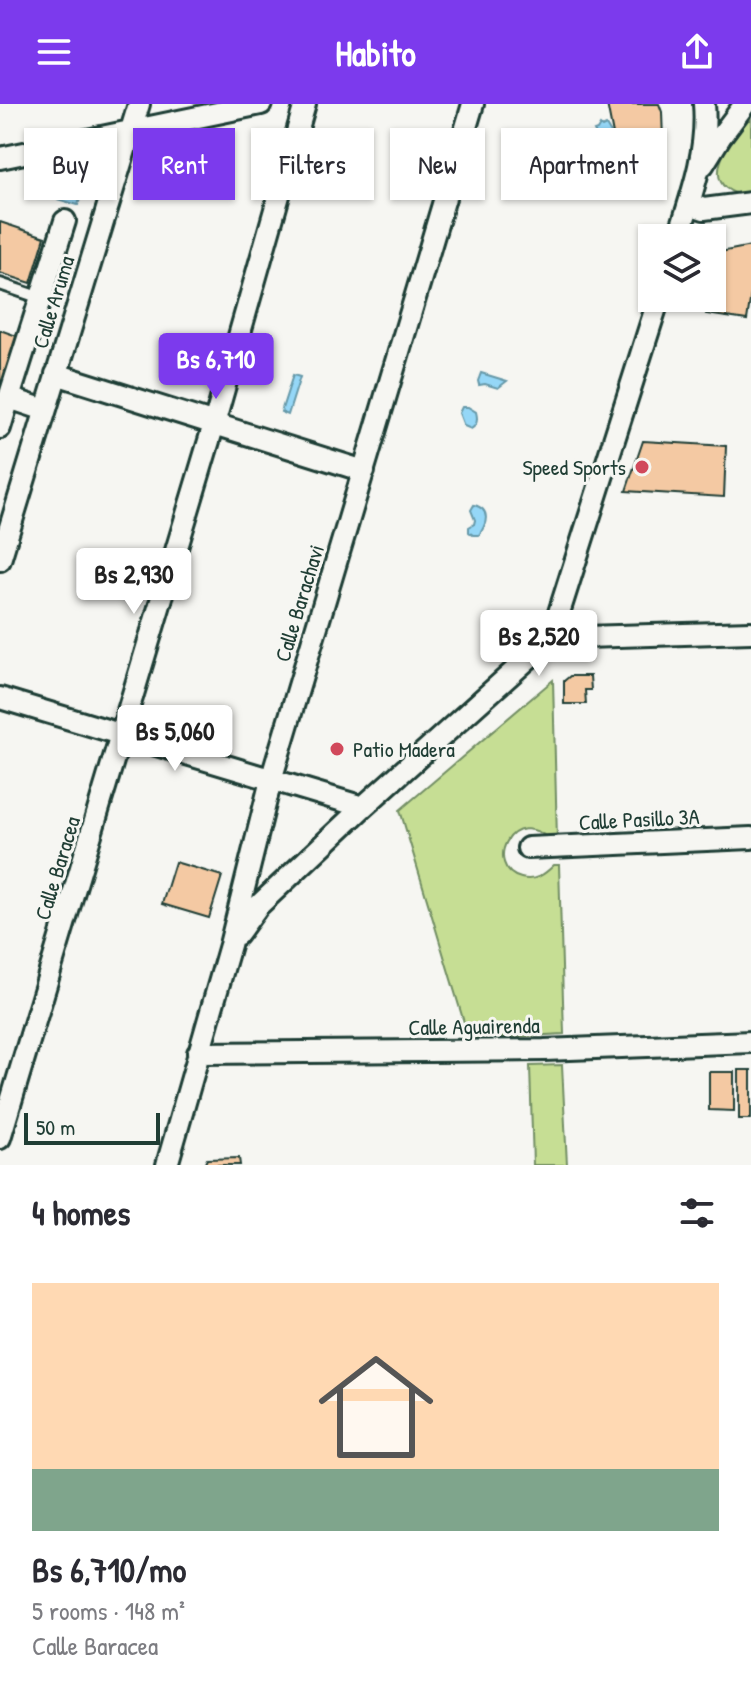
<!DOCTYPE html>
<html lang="en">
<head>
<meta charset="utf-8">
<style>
  body { margin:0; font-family:"Patrick Hand",sans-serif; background:#f7f7f7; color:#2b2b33; height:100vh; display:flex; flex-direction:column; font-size:30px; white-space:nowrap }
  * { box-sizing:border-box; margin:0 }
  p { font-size:26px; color:#7c7c81 }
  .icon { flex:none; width:44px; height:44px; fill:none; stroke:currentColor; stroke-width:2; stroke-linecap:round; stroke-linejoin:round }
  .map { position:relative; height:1061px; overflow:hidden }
  .details { display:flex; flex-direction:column; background:#fff; flex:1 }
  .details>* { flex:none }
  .guide { position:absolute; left:24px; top:24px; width:704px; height:72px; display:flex; gap:16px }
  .tools { position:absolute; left:638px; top:120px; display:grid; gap:16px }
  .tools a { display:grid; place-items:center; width:88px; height:88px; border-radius:0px; background:#fff; box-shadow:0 2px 6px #0004; font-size:40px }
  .scale { position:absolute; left:24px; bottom:20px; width:136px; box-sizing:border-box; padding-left:8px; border:4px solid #1f3d34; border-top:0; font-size:22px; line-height:28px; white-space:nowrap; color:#1f3d34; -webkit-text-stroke:6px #f6f6f2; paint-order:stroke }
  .price { position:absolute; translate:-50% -68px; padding:0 18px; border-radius:8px; background:#fff; color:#222; font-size:26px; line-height:52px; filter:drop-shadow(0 2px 4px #0008) }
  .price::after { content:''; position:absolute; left:50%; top:48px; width:24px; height:18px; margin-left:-12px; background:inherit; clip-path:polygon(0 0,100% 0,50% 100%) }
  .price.active { background:#7c3aed; color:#fff }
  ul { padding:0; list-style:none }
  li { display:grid; align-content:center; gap:16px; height:424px; padding:0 32px }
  li span { display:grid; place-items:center; height:248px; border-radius:0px; color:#555 }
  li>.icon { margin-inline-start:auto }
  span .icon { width:144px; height:144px; fill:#fffc; stroke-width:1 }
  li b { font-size:34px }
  h2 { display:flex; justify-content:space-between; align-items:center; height:96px; padding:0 32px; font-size:34px }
  .pill { padding:0 28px; border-radius:0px; background:#fff; box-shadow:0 2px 6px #0004; font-size:28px; line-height:72px }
  .pill.active { background:#7c3aed; color:#fff }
  header { display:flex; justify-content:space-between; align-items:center; height:104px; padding:0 32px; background:#7c3aed; color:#fff; font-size:36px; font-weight:800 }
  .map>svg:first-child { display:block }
  .green { fill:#c6de94; stroke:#728e64; stroke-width:2 }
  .water { fill:#95d7f7; stroke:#6699a9; stroke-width:2 }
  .building { fill:#f4c9a3; stroke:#1f3d34; stroke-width:2 }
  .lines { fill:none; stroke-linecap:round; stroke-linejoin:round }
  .lane-casing { stroke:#1f3d34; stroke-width:16 }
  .street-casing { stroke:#1f3d34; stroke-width:26 }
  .lane { stroke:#f6f6f2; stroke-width:10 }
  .street { stroke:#f6f6f2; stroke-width:20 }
  .poi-dot { fill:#d1495b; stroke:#f6f6f2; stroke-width:3 }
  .labels { text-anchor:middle; stroke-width:6; stroke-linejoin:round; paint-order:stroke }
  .street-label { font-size:22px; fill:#1f3d34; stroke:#f6f6f2 }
  .poi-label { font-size:22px; fill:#1f3d34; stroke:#f6f6f2; text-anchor:end }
</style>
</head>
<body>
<header><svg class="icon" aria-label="menu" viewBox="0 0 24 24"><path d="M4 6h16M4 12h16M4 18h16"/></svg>Habito<svg class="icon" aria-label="share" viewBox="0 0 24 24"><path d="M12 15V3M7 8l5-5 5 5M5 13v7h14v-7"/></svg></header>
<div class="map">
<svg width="751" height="1061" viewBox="0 0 751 1061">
  <rect width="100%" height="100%" fill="#f6f6f2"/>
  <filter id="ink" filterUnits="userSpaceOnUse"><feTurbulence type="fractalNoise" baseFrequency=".0125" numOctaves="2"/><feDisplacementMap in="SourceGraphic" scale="16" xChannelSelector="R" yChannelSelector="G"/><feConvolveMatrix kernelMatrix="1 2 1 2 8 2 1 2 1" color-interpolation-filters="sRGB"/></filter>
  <g filter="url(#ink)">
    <path class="green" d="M751,9V91C742,92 734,90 726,84C704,66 739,24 751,9Z
      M553,576L557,736L552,737C511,699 483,764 521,774C535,778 545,770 554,761H559L564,930L469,935L400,706Z
      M562,961L567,1061H533L530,962Z"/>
    <path class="water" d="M600,21L602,23L606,21L615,36L631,46L627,57C610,54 601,41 594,27L597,26Z
      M50,80L82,89L78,101L47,92Z
      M481,269L507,277L498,284L485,280L479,281L478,277Z
      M293,271L300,273L288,311L281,308Z
      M462,303H468L476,308C478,315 478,321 471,325L464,322L459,309Z
      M474,401C491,405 487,420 479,431H473L469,428V423L474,420L475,416L471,406Z"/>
    <path class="building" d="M607,0H659L662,8L663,37L656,54L618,56Z
      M0,118L45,133L31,179L0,169Z
      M751,142V190L747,216L706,210L708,194H712V168L715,149Z
      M0,226L17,232L2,279L0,278Z
      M643,337L726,342L724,393L626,387Z
      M570,572H590L591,586H585L586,600H564V577Z
      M175,758L222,772L209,814L162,800Z
      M739,966H751V1015H739Z
      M709,968H734V1007L709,1006Z
      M239,1054L240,1061H204L207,1055Z"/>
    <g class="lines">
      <defs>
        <path id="lane" d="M0,180L41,194"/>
        <path id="street" d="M0,54L261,0
          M703,61L721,32L745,0
          M689,100L704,105L751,99
          M678,134C692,90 708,46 704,0
          M56,270L364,367
          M45,306L9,294L65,117
          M0,324L9,294
          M0,456L139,0
          M551,534L751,528
          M0,594L363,703
          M528,744L751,734
          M237,831L258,802L363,703L551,534L659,194
          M198,949L544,946L751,938
          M0,1034L214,320L305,0
          M167,1061L230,841L271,676L473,0"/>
      </defs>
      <use href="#lane" class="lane-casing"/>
      <use href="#street" class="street-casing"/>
      <use href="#lane" class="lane"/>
      <use href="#street" class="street"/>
    </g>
  </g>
  <g class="poi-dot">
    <circle cx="642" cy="363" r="8"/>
    <circle cx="337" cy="645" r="8"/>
  </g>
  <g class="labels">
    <g class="street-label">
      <text transform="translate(53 198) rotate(-73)" y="8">Calle Aruma</text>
      <text transform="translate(299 499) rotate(-73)" y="8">Calle Barachavi</text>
      <text transform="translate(639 715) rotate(-3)" y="8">Calle Pasillo 3A</text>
      <text transform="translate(57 764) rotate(-73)" y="8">Calle Baracea</text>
      <text transform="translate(474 922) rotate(-1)" y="8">Calle Aguairenda</text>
    </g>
    <g class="poi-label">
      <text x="626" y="371">Speed Sports</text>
      <text x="353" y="653" text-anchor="start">Patio Madera</text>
    </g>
  </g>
</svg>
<div class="tools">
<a><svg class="icon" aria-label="layers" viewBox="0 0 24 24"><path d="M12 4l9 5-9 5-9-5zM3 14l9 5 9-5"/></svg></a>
</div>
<div class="scale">50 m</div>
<b class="price active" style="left:216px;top:297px">Bs 6,710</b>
<b class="price" style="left:134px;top:512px">Bs 2,930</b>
<b class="price" style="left:539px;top:574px">Bs 2,520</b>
<b class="price" style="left:175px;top:669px">Bs 5,060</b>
<div class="guide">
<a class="pill">Buy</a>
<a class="pill active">Rent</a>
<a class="pill">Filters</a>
<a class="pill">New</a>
<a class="pill">Apartment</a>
</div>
</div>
<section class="details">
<h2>4 homes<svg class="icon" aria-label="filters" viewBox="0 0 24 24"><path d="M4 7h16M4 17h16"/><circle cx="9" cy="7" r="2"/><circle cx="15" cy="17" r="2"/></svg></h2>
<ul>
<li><span style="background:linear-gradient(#ffd9b3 75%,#7fa58c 0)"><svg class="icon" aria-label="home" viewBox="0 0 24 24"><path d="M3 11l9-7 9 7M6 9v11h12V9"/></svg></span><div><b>Bs 6,710/mo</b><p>5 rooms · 148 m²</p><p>Calle Baracea</p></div></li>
</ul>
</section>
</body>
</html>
